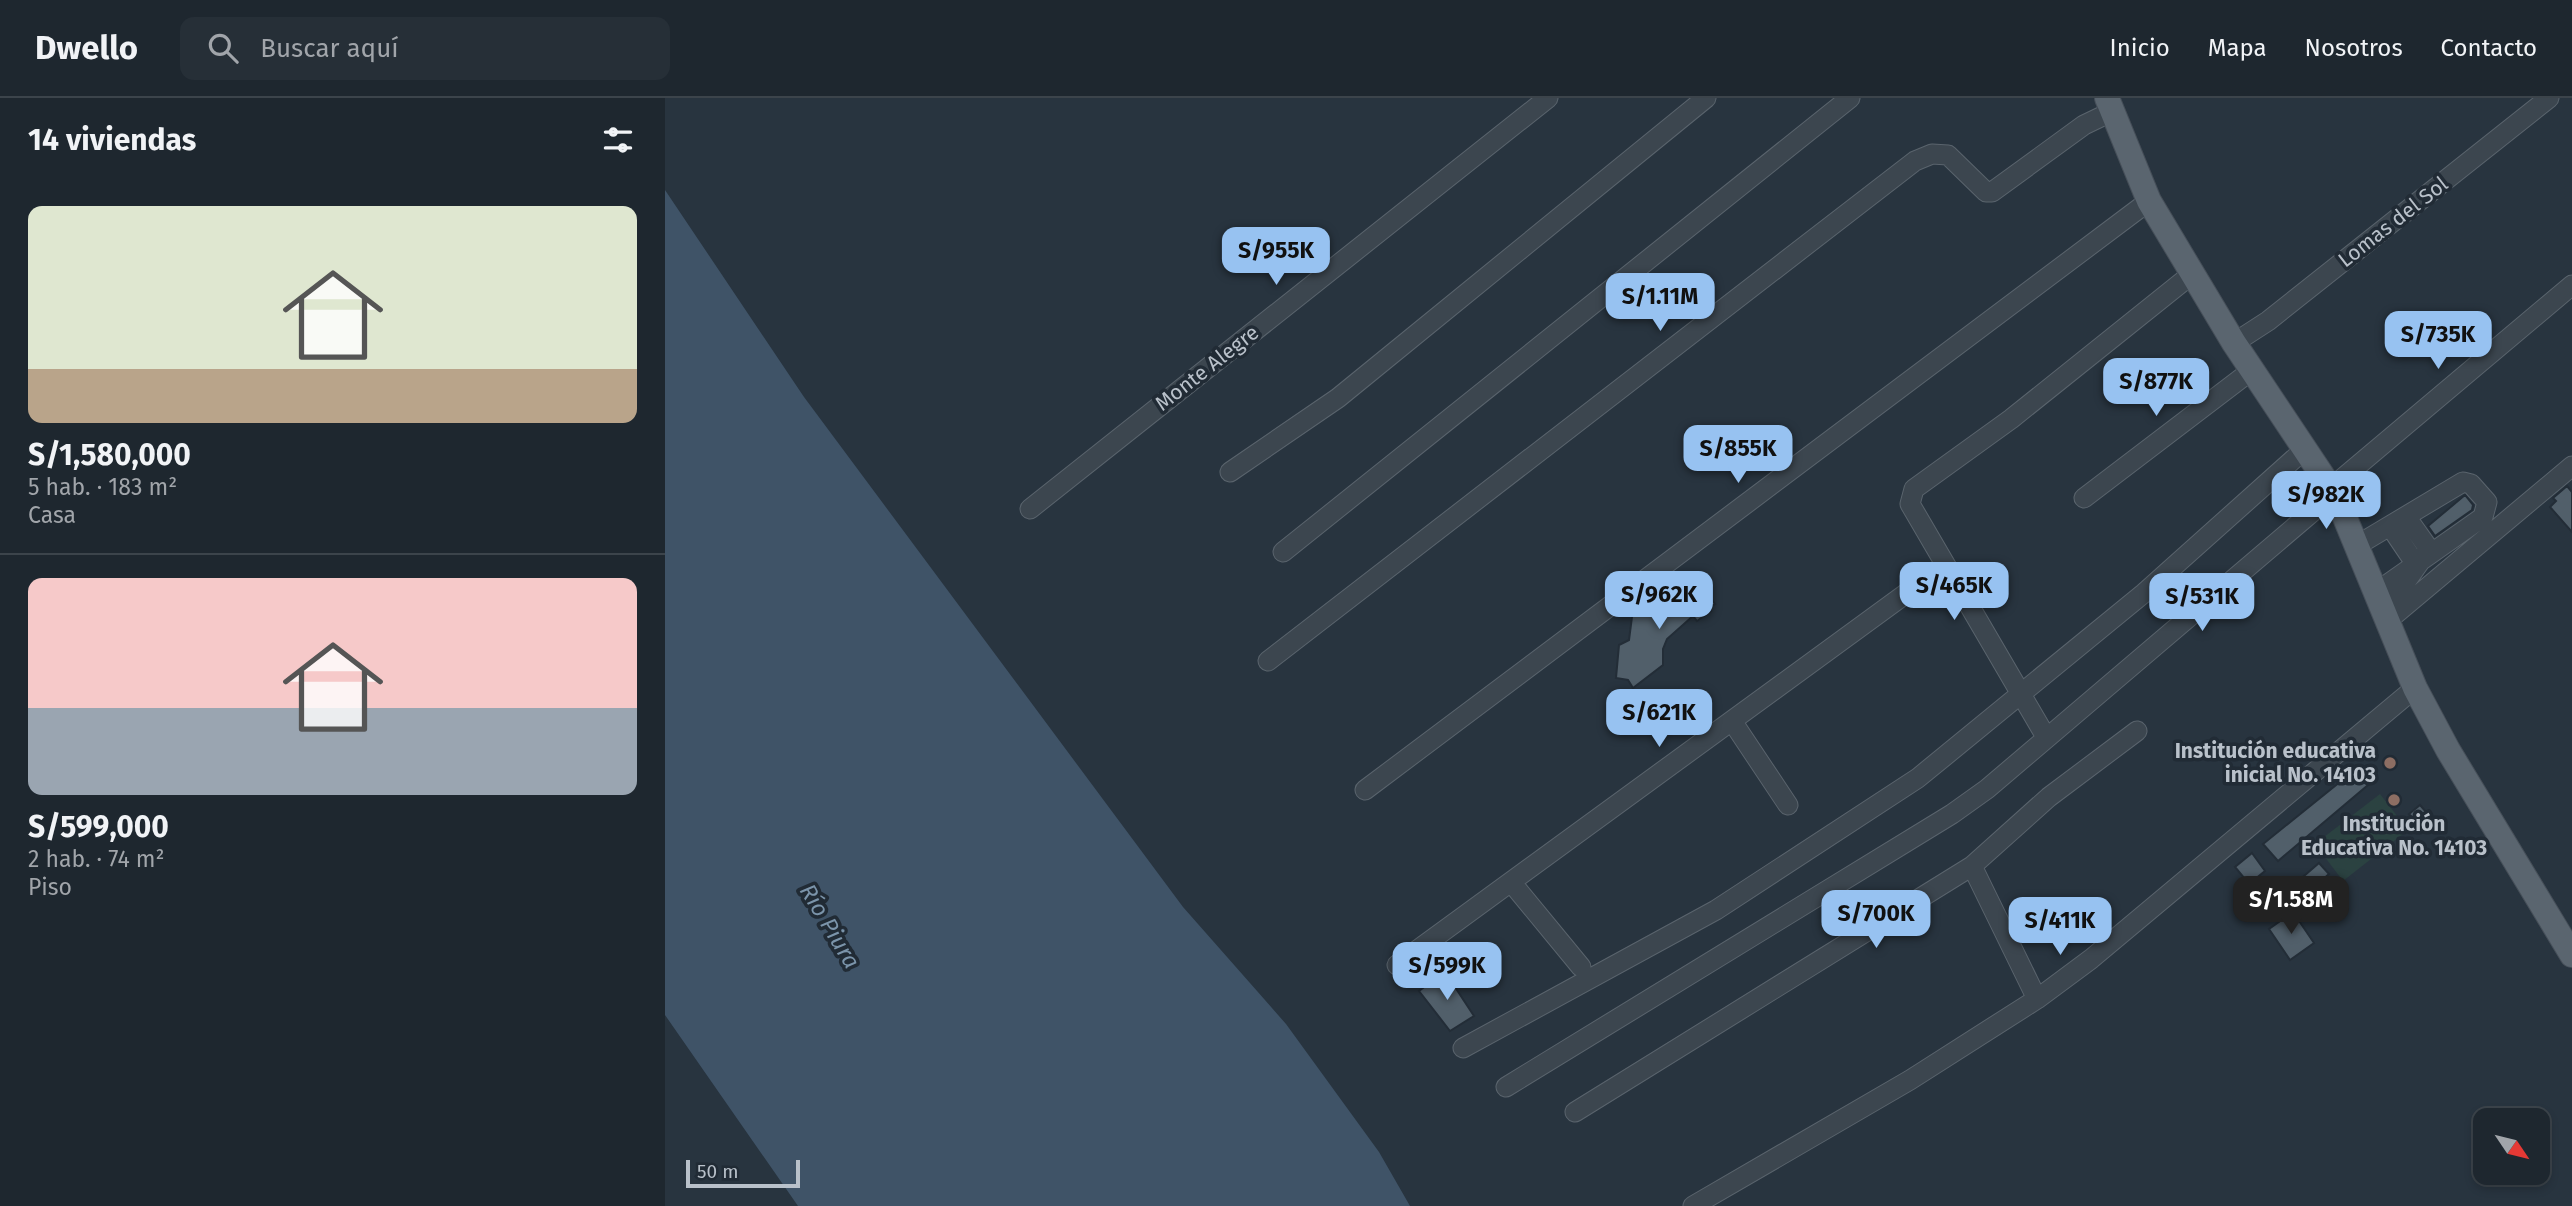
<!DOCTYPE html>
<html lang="es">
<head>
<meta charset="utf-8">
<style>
  body { margin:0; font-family:"Fira Sans",sans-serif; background:#262f37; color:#f1f3f6; height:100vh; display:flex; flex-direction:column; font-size:26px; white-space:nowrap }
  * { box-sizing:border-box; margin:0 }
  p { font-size:23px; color:#a1a5aa }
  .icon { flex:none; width:38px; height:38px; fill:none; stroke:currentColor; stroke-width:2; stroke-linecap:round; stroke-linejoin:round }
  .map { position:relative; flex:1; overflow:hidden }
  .panel { display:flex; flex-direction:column; background:#1e272f; width:665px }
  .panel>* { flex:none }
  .needle { width:46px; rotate:125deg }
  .buttons { position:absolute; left:1808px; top:1010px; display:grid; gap:14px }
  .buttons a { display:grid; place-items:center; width:77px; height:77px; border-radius:14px; background:#1e272f; box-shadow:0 4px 10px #0003,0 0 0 2px #3c444b; font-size:35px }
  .scale { position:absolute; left:21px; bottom:18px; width:114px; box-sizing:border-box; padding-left:7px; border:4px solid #b9c1ca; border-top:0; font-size:19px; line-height:24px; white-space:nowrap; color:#b9c1ca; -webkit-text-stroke:5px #212b35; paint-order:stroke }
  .price { position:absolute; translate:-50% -60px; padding:0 16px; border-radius:14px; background:#97c2f1; color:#111; font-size:23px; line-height:46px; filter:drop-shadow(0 2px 4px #0008) }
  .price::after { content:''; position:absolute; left:50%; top:42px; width:21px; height:16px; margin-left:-10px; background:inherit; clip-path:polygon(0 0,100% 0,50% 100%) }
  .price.selected { background:#222; color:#fff }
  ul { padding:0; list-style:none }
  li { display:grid; align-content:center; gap:14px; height:371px; padding:0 28px }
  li+li { border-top:2px solid #3c444b }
  li span { display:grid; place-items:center; height:217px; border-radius:14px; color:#555 }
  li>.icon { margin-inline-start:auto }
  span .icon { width:126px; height:126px; fill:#fffc; stroke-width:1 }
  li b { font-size:30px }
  h2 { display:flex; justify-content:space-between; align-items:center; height:84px; padding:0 28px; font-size:30px }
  header { display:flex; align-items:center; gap:42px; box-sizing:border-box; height:98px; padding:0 35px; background:#1e272f; border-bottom:2px solid #3c444b }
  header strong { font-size:33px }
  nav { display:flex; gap:38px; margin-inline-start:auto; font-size:24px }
  .search { width:490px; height:63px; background:#262f37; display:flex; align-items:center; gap:18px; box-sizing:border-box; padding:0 24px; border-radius:14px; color:#a1a5aa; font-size:26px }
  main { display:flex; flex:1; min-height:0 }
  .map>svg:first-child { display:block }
  .green { fill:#2b4241 }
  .water { fill:#3f5367 }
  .building { fill:#515f6a; stroke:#232d37; stroke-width:2 }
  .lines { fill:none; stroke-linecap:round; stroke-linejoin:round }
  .minor-casing { stroke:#5a646d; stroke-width:21 }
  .major-casing { stroke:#464f59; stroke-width:26 }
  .minor { stroke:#3c464f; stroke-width:19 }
  .major { stroke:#5a656f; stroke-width:24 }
  .education-dot { fill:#8d6e63; stroke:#212b35; stroke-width:2.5 }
  .labels { text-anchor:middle; stroke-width:7; stroke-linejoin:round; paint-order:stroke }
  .street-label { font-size:21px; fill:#b9c1ca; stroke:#212b35 }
  .poi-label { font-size:21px; font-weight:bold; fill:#b9c1ca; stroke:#212b35; text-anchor:end }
  .water-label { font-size:23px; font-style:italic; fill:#7b94aa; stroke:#212b35 }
</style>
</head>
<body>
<header>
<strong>Dwello</strong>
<div class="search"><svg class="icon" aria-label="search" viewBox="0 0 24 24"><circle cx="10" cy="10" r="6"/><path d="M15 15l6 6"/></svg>Buscar aquí</div>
<nav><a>Inicio</a><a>Mapa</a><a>Nosotros</a><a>Contacto</a></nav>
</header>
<main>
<section class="panel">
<h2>14 viviendas<svg class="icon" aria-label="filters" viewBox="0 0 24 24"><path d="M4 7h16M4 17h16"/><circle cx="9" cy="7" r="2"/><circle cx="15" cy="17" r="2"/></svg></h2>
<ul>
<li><span style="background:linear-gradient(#dfe7d0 75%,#b9a48a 0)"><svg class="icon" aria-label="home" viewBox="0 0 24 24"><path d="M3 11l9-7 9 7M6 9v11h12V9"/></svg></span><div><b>S/1,580,000</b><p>5 hab. · 183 m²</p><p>Casa</p></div></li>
<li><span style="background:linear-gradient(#f6c9c9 60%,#9aa5b1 0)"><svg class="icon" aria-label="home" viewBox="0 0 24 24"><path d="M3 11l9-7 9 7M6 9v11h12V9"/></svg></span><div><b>S/599,000</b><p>2 hab. · 74 m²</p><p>Piso</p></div></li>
</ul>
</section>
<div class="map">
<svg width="1907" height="1108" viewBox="0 0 1907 1108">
  <rect width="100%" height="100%" fill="#28343f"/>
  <path class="green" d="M1715,696L1743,732L1678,783L1650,746Z"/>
  <path class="water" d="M0,92L139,299L518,809L621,926L714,1054L745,1108H133L0,917Z"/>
  <path class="building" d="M1902,388L1907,394V434L1885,409L1891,403L1888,400Z
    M1800,397L1808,407L1807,412L1770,438L1763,428Z
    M1029,478L1050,506L1044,510L1046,513L1032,523L1028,518L1002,541L998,551V567L968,590L963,582L951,580L954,547L964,542L968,511L985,514Z
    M1691,671L1703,687L1613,763L1598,746Z
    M1755,707L1769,723L1758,732L1744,716Z
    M1587,755L1600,773L1584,786L1570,769Z
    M1654,765L1664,776L1642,795L1632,784Z
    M1628,814L1649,845L1625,862L1604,831Z
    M775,877L786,883L809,918L785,933L754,893Z"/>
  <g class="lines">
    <defs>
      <path id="minor" d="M1569,245L1603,223L1884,0
        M565,374L673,300L1041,0
        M1666,390L1907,187
        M1419,400L1587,272
        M365,411L883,0
        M1725,428L1750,465
        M1691,448L1798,384L1806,386L1822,404L1818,419L1710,495
        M618,454L1185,0
        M1718,516L1764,451L1747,427L1724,430
        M1721,524L1907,368
        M603,563L1250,63L1267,56L1283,57L1321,94H1327L1419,27L1446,14
        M1067,623L1123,707
        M1381,639L1245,406L1249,391L1346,321L1527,176
        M700,692L1484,103
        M1307,768L1372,901
        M846,784L916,869
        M732,867L1280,467
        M798,950L1051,812L1253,680L1479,495L1640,351
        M841,989L1287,716L1322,691L1652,410L1671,398
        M910,1014L1307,768L1384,699L1472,633
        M1028,1108L1245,982L1372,901L1426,861L1750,590"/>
      <path id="major" d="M1442,0L1484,103L1569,245L1671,398L1750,590L1783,652L1907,857"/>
    </defs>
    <use href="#minor" class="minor-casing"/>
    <use href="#major" class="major-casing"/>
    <use href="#minor" class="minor"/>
    <use href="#major" class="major"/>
  </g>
  <g class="education-dot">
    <circle cx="1725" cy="665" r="7"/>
    <circle cx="1729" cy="702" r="7"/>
  </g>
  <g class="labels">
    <g class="street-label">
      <text transform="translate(1728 124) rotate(-38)" y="7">Lomas del Sol</text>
      <text transform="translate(542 270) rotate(-38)" y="7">Monte Alegre</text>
    </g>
    <g class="poi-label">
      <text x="1711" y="660">Institución educativa<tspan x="1711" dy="24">inicial No. 14103</tspan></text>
      <text x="1729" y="733" text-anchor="middle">Institución<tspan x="1729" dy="24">Educativa No. 14103</tspan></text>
    </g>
    <g class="water-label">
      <text transform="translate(165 828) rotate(59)" y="8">Río Piura</text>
    </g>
  </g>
</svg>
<div class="buttons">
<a><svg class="needle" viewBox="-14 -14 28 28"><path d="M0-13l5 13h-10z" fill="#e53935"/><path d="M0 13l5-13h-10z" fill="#a1a5aa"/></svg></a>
</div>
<div class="scale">50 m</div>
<b class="price" style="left:611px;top:189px">S/955K</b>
<b class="price" style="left:995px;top:235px">S/1.11M</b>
<b class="price" style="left:1773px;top:273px">S/735K</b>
<b class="price" style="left:1491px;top:320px">S/877K</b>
<b class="price" style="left:1073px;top:387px">S/855K</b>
<b class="price" style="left:1661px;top:433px">S/982K</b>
<b class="price" style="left:1289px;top:524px">S/465K</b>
<b class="price" style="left:994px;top:533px">S/962K</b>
<b class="price" style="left:1537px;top:535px">S/531K</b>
<b class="price" style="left:994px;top:651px">S/621K</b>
<b class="price selected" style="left:1626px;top:838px">S/1.58M</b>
<b class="price" style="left:1211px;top:852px">S/700K</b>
<b class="price" style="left:1395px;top:859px">S/411K</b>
<b class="price" style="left:782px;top:904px">S/599K</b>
</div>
</main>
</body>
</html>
